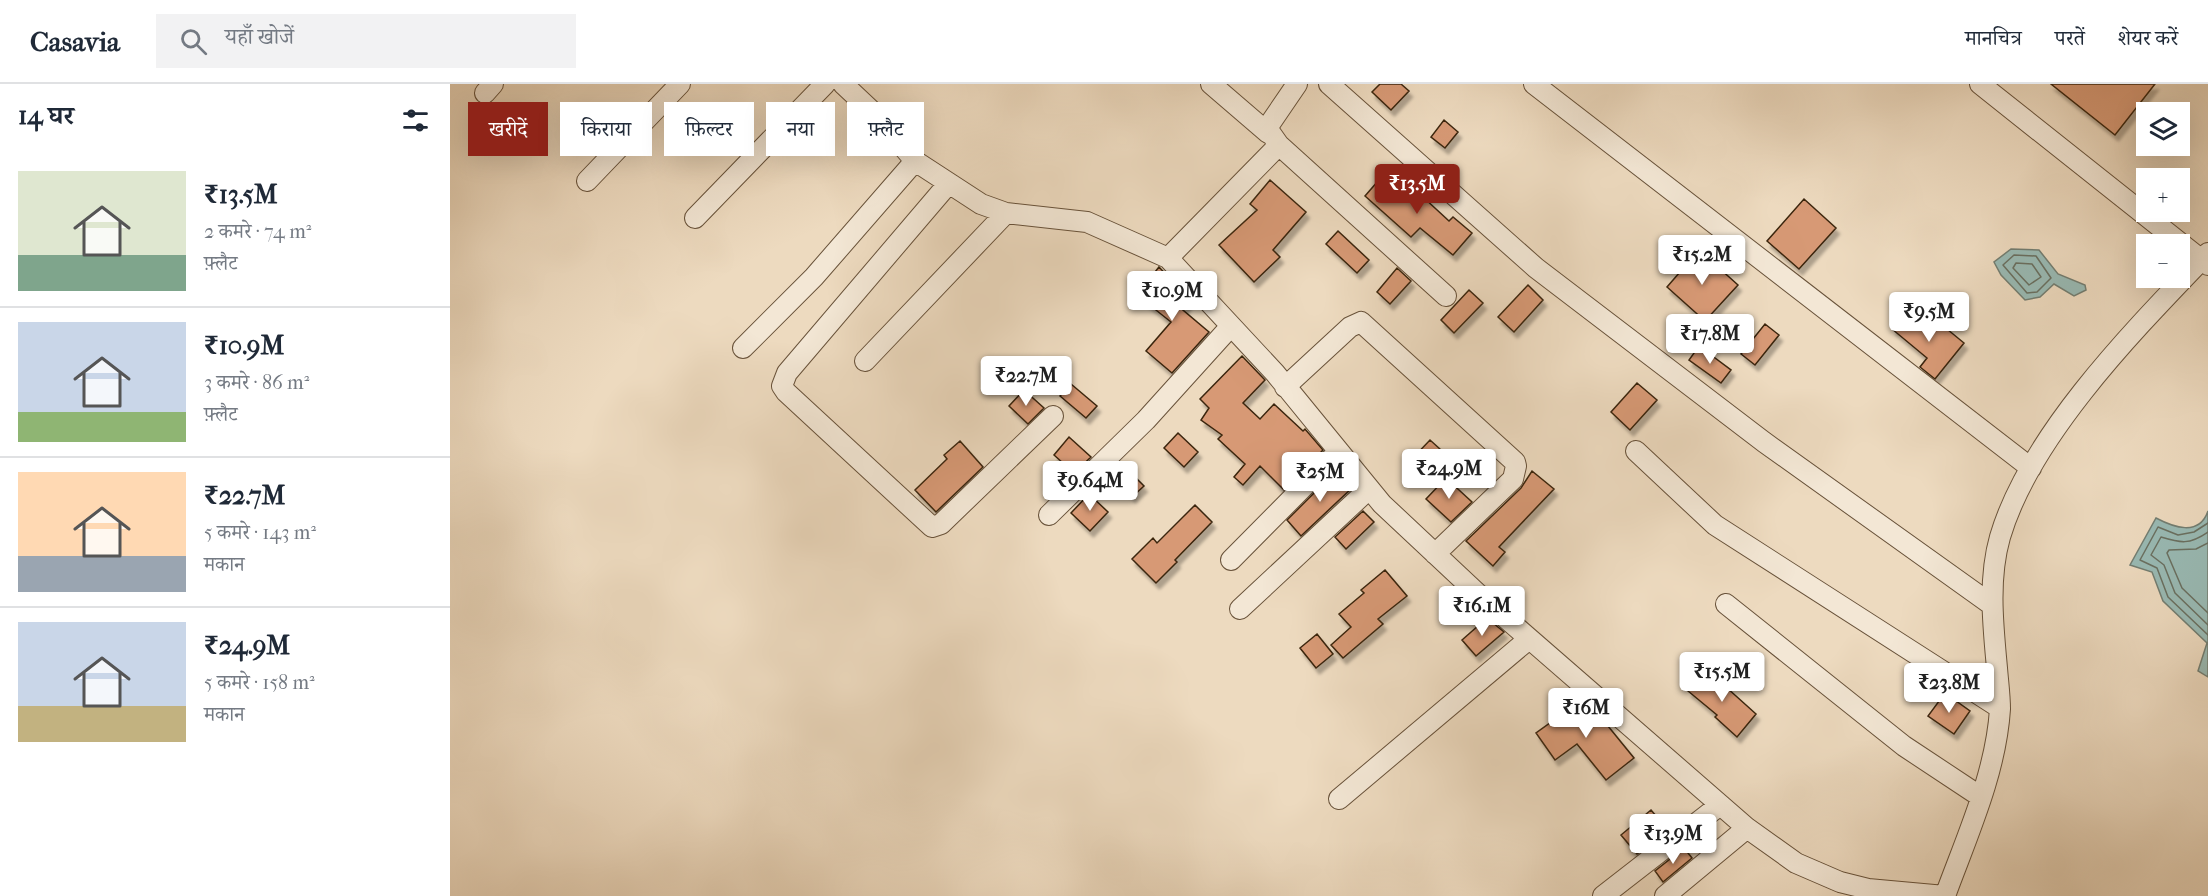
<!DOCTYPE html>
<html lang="hi">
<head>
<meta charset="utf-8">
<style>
  body { margin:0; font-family:"IM FELL French Canon","Noto Serif Devanagari",serif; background:#f2f2f3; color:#1f2937; height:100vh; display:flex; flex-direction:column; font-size:22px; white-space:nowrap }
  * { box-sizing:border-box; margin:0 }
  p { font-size:20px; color:#747a83 }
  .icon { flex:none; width:33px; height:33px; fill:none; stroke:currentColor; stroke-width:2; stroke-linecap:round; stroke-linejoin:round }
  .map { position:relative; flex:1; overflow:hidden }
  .panel { display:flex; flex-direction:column; background:#fff; width:450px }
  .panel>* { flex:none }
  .hud { position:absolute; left:18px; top:18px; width:570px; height:54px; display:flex; gap:12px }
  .fabs { position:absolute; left:1686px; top:18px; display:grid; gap:12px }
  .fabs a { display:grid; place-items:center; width:54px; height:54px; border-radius:0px; background:#fff; box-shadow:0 6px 24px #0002; font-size:30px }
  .price { position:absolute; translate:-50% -51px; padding:0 14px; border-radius:6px; background:#fff; color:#222; font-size:20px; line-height:39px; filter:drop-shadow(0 2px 3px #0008) }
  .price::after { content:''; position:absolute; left:50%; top:36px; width:18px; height:14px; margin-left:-9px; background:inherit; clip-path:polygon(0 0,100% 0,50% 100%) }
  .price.selected { background:#8f2418; color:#fff }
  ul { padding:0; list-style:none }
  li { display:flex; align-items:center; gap:18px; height:150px; padding:0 18px }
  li+li { border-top:2px solid #e0e1e3 }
  li span { display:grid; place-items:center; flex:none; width:168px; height:120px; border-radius:0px; color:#555 }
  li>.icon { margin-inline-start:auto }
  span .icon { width:72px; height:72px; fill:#fffc; stroke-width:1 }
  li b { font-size:26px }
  h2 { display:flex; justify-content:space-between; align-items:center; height:72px; padding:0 18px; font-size:26px }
  .chip { padding:0 21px; border-radius:0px; background:#fff; box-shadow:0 6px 24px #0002; font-size:21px; line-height:54px }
  .chip.selected { background:#8f2418; color:#fff }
  header { display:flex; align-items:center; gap:36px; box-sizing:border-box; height:84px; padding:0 30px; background:#fff; border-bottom:2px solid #e0e1e3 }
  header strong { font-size:28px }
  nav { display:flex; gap:33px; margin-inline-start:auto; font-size:21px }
  .search { width:420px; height:54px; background:#f2f2f3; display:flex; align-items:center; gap:15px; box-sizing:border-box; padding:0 21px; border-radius:0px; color:#747a83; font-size:22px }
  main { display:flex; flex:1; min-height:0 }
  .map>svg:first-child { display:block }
  .water { fill:#99bab4; stroke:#737e72; stroke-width:1.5 }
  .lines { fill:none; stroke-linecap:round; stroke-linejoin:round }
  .shore { stroke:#6a7061; stroke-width:1.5 }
  .building { fill:#d79975; stroke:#3b250e; stroke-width:1.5; filter:url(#shadow) }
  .minor-casing { stroke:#68523a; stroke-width:22 }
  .minor { stroke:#f3e7d5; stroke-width:20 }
</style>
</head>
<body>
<header>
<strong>Casavia</strong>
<div class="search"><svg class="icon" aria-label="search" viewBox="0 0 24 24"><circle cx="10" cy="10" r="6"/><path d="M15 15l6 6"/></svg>यहाँ खोजें</div>
<nav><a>मानचित्र</a><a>परतें</a><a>शेयर करें</a></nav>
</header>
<main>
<section class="panel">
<h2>14 घर<svg class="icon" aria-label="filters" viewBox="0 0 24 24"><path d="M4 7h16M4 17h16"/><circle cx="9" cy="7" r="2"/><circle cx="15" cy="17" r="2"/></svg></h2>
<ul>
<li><span style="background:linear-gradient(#dfe7d0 70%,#7fa58c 0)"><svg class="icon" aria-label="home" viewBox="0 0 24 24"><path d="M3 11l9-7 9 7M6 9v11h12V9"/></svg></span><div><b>₹13.5M</b><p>2 कमरे · 74 m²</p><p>फ़्लैट</p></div></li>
<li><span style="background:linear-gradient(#c9d6e8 75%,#8fb573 0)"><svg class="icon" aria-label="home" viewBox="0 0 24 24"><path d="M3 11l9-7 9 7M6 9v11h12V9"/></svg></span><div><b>₹10.9M</b><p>3 कमरे · 86 m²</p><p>फ़्लैट</p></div></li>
<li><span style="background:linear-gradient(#ffd9b3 70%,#9aa5b1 0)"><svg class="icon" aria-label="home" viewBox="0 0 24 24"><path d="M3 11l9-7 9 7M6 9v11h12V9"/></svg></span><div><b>₹22.7M</b><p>5 कमरे · 143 m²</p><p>मकान</p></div></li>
<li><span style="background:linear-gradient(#c9d6e8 70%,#c2b280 0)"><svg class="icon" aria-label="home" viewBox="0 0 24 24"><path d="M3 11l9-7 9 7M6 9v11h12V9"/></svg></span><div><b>₹24.9M</b><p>5 कमरे · 158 m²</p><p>मकान</p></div></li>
</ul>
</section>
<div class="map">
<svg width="1758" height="812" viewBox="0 0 1758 812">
  <defs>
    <filter id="shadow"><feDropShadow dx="3.5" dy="6" stdDeviation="1.5" flood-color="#0004"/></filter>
  </defs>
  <rect width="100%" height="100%" fill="#eddabf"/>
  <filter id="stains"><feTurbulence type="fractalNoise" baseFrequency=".00333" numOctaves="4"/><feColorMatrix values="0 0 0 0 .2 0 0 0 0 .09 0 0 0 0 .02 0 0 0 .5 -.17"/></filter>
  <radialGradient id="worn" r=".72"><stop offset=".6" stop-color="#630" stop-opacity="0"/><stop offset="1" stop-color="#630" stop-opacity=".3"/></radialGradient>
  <path class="water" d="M1561,165L1589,166L1608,190L1635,201L1636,206L1624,212L1604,200L1590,213L1575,216L1551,191L1544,178Z
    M1758,427V593L1748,587L1757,559L1713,517L1702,488L1680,481L1706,434C1723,443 1749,453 1758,427Z"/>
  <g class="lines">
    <path class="shore" d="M1564,171L1586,172L1601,194L1587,208L1577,209L1553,181Z
      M1566,179L1582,180L1591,193L1579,201L1563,184Z
      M1758,439L1744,448L1728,451L1708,443L1690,476L1707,484L1718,513L1758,551
      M1758,448C1739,461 1731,459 1711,453L1701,471L1714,481L1725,509L1758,541
      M1758,459L1746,465L1719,466L1717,469L1732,504L1758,529"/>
  </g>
  <path class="building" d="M930,0H951L959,7L941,26L922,8Z
    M1601,0H1705L1665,51Z
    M994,36L1008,48L995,64L981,53Z
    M935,89L969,117L973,113L999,137L1003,133L1022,149L1003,171L970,144L961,153L915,112Z
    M820,96L856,128L823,166L830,173L804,198L769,161L807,126L800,120Z
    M1354,115L1386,144L1349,185L1317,157Z
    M888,147L919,176L907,189L876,160Z
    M1249,166L1288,201L1255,237L1217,203Z
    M709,183L740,216L733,226L759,248L722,289L696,267L721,238L687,211Z
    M947,184L961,197L940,220L927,208Z
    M1078,201L1093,216L1064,248L1048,233Z
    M1019,206L1033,219L1004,249L991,236Z
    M1456,227L1478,245L1486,236L1514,259L1485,295L1470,283L1477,274L1442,245Z
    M1315,240L1329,251L1305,281L1291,270Z
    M1249,262L1281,286L1271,299L1239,276Z
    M792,272L815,296L793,319L810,335L824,320L853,347L855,345L873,366L834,406L810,382L793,401L784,393L795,380L768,355L772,351L751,336L759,324L750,315Z
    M1187,299L1207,316L1180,346L1161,328Z
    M621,300L647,322L636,334L610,312Z
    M574,306L594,324L578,340L559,322Z
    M728,349L748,368L734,383L714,364Z
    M619,353L641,373L624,389L604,371Z
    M980,356L1001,375L983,396L961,376Z
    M510,357L533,383L486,428L465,406L497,375L494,371Z
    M670,378L694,402L682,413L659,389Z
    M888,385L903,403L851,452L837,436Z
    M1082,387L1104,405L1049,463L1055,468L1043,482L1016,457L1071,404Z
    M996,394L1022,418L1001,438L976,415Z
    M639,410L658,428L640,447L621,429Z
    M745,421L762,438L725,476L727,478L706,499L682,475L703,454L707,459Z
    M913,427L924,438L896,465L885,453Z
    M935,486L957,512L928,535L933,540L893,574L881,561L901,543L889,530L914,509L911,506Z
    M1037,534L1054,548L1026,572L1012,556Z
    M867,550L883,570L866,584L850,564Z
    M1256,585L1306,630L1287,653L1265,633L1267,631L1238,607Z
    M1495,609L1520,627L1504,650L1478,632Z
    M1132,616L1149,631L1184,674L1156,696L1127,660L1105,676L1086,649Z
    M1201,726L1218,746L1187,770L1171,751Z
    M1234,764L1242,774L1213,798L1205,787Z"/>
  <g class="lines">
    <defs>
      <path id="minor" d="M393,0L426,31L465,77L531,120L556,129L637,138L718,174L825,289L932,420L1027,509L1297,744L1346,779L1390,798L1418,805L1495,812
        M761,0L818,49
        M879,0L1086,184L1314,358L1542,521
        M1084,0L1581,384
        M1530,0L1758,181
        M35,9L43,0
        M829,61L996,212
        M137,97L230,0
        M499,99L337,289L332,302L336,308L482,443L491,440L603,332
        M245,134L375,0
        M718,174L829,61L817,44L847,0
        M293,264L364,193L465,77
        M415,277L556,129
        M835,303L900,243L911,238L1065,378L1066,382L1063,395L985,470
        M1186,367L1265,441L1550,624
        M599,431L696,336L781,242
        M781,476L888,368
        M1276,520L1454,662L1531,713
        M790,525L919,405
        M889,715L1079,555
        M1153,812L1270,721
        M1215,812L1297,744
        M1495,812C1517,752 1546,689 1550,625C1550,612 1548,597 1547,584C1543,541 1538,495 1550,453C1580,351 1685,245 1758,169"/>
    </defs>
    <use href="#minor" class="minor-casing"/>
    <use href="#minor" class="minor"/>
  </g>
  <rect width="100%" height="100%" filter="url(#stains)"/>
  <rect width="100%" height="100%" fill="url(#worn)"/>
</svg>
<div class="fabs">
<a><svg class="icon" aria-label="layers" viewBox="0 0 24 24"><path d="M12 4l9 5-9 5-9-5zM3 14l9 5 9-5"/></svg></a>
<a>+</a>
<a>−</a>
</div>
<b class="price selected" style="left:967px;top:131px">₹13.5M</b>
<b class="price" style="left:1252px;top:202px">₹15.2M</b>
<b class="price" style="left:722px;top:238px">₹10.9M</b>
<b class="price" style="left:1479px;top:259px">₹9.5M</b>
<b class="price" style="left:1260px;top:281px">₹17.8M</b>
<b class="price" style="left:576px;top:323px">₹22.7M</b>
<b class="price" style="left:999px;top:416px">₹24.9M</b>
<b class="price" style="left:870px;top:419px">₹25M</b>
<b class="price" style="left:640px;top:428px">₹9.64M</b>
<b class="price" style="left:1032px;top:553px">₹16.1M</b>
<b class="price" style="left:1272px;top:619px">₹15.5M</b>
<b class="price" style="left:1499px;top:630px">₹23.8M</b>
<b class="price" style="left:1136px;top:655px">₹16M</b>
<b class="price" style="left:1223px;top:781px">₹13.9M</b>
<div class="hud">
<a class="chip selected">खरीदें</a>
<a class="chip">किराया</a>
<a class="chip">फ़िल्टर</a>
<a class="chip">नया</a>
<a class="chip">फ़्लैट</a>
</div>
</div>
</main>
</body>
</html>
